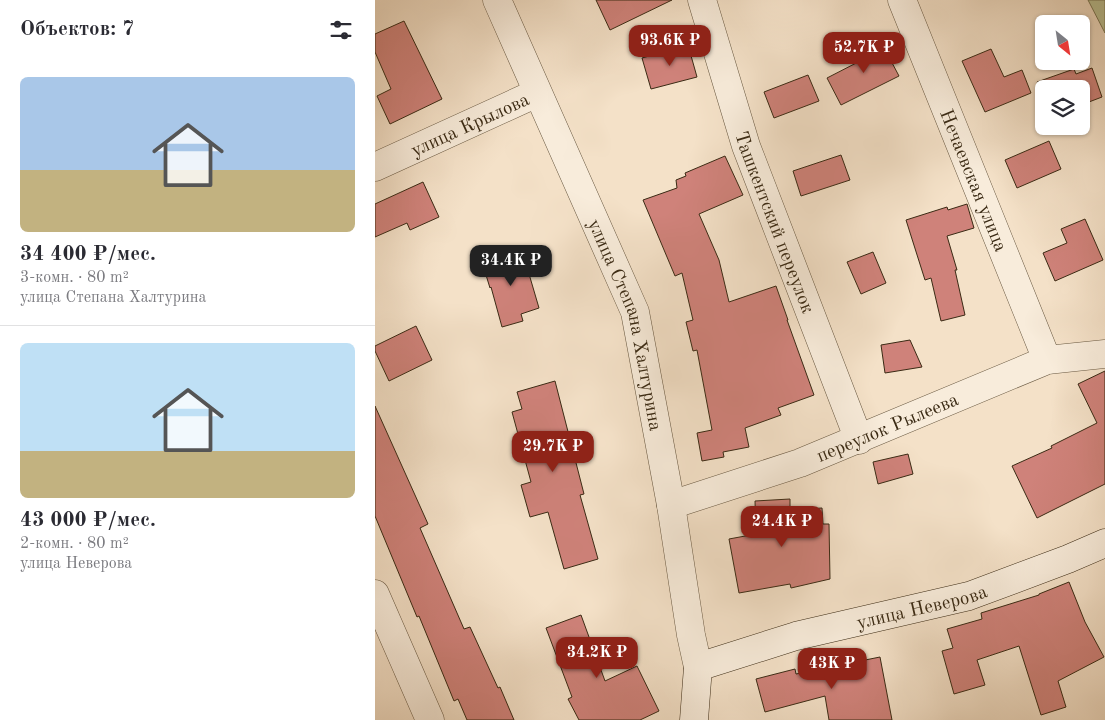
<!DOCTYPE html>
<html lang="ru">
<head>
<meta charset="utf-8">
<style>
  body { margin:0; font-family:"Old Standard TT",serif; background:#f2f2f3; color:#2b2b33; height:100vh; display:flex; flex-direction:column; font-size:19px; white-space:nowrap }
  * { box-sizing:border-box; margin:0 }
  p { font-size:16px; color:#7c7c81 }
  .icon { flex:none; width:28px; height:28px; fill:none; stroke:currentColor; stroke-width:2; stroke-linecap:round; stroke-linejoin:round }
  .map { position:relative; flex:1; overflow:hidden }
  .panel { display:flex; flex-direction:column; background:#fff; width:375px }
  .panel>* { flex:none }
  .needle { width:32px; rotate:150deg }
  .controls { position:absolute; left:660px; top:15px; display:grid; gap:10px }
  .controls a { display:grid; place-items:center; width:55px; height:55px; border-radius:8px; background:#fff; box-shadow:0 1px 4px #0004; font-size:25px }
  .price { position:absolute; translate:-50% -42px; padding:0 11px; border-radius:10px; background:#8f2418; color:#fff; font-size:16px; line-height:32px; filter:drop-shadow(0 1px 2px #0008) }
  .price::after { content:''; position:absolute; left:50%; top:30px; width:15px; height:11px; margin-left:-8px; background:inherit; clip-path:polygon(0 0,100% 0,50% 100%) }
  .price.selected { background:#222; color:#fff }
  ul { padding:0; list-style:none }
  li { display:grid; align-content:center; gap:10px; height:265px; padding:0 20px }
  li+li { border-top:1px solid #e1e1e2 }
  li span { display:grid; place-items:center; height:155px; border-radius:8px; color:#555 }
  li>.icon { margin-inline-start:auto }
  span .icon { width:90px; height:90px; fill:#fffc; stroke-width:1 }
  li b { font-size:21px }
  h2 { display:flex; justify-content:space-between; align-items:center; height:60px; padding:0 20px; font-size:21px }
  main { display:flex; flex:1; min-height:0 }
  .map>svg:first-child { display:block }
  .green { fill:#bbc396; stroke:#7a7655 }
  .building { fill:#cf827a; stroke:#3a2a14 }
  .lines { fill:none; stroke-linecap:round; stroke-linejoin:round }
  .street-casing { stroke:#685841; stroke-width:29 }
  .secondary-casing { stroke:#3a2a14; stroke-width:29 }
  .street { stroke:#f8ecdb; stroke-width:28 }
  .secondary { stroke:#f8ecdb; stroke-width:28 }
  .labels { text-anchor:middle; stroke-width:4; stroke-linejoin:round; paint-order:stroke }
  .street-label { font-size:19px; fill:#3a2a14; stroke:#f8ecdb }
</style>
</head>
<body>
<main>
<section class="panel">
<h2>Объектов: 7<svg class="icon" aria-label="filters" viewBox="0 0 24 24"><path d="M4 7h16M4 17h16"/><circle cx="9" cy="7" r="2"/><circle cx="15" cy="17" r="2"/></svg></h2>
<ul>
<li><span style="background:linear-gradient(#a9c7e8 60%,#c2b280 0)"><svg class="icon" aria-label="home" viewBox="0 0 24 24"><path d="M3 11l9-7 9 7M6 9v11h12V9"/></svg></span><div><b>34 400 ₽/мес.</b><p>3-комн. · 80 m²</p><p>улица Степана Халтурина</p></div></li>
<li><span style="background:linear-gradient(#bfe0f5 70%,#c2b280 0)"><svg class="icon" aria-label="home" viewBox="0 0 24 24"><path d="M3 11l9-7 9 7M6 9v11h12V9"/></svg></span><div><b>43 000 ₽/мес.</b><p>2-комн. · 80 m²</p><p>улица Неверова</p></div></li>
</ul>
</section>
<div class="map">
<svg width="730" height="720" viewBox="0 0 730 720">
  <rect width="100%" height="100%" fill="#f4e1c8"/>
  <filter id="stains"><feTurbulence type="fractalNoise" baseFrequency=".004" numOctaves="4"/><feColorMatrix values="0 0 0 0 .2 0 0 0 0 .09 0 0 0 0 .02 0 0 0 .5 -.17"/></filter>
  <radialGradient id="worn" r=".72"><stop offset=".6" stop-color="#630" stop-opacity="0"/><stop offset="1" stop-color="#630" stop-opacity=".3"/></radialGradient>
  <path class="green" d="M713,0H730V33Z"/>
  <path class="building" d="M221,0H297L235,30Z
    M29,21L67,99L15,124L2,96L16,89L0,52V34Z
    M505,40L524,76L466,105L452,78L489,59L485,51Z
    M313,45L322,77L276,89L267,58Z
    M616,49L629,77L647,70L656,93L610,112L587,61Z
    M717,68L727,97L706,105V89H669V101L662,82L699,69L701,74Z
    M433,75L444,101L399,118L389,92Z
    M674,141L686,169L642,188L630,160Z
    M466,155L475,180L426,196L418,171Z
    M350,156L368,195L324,214L344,260L354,302L401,286L413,320H412L439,395L403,408L406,415L370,428L374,447L348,452L349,457L327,461L322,433L337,430L322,350L318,351L311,322L318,320L307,273L300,276L268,200L302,188L301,180L311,176L310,173Z
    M48,182L64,217L35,230L32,223L0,237V204Z
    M592,204L599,228L572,236L582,270H580L590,315L566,321L556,278L550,280L531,220L572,207L573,210Z
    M710,219L728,260L680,281L668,253L692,243L686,229Z
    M147,250L164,308L146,314L148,321L127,327L116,287L115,288L107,262Z
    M498,252L511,283L486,294L472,262Z
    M41,326L57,360L14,381L0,351V346Z
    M535,340L547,367L510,373L506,345Z
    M730,371V484L662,518L637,466L677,448L676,446L722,423L703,384Z
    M180,381L209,494L205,495L223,559L189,569L173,512L155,517L146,485L156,482L137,412L147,409L142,392Z
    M0,406L53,524L45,528L89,629L95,627L123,688L125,687L139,720H92L83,699L79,701L44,616L42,617L0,516Z
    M533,454L538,474L503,484L498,462Z
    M415,499V510L447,508L448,524H454L455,579L416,588L415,584L364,593L354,539L381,534L380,501Z
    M694,582L710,622L729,657L683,681L691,707L666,715L644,646L602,660L610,685L579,694L567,651L578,648L572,629L607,619L606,613L664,595V594Z
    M206,615L230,681L262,666L284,711L265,720H204L193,699L197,697L171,628Z
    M505,657L517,720H454L450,696L390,712L381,679L420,669L421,674Z"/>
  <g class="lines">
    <defs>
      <g id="street">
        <path id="s1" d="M122,0L260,312L296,505L316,635L323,667"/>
        <path id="s2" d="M327,0L371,146L484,440"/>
        <path id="s3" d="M527,0L672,360"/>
        <path id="s4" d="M0,167L162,93"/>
        <path id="s5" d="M296,505L425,463L672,360L730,354"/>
        <path d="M0,594L55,720"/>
      </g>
      <g id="secondary">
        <path id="s6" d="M319,720L323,667L421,636L594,596L693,559L730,543"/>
      </g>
    </defs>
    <use href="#street" class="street-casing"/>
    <use href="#secondary" class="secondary-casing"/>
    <use href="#street" class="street"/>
    <use href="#secondary" class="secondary"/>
  </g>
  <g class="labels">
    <g class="street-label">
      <text dy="7" stroke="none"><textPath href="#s4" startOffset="104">улица Крылова</textPath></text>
      <text dy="7" stroke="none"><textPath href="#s3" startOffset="194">Нечаевская улица</textPath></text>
      <text dy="7" stroke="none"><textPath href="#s2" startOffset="234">Ташкентский переулок</textPath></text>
      <text dy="7" stroke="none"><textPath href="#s1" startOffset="351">улица Степана Халтурина</textPath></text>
      <text dy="7" stroke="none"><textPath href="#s5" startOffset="230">переулок Рылеева</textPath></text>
      <text dy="7" stroke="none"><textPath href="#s6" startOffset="285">улица Неверова</textPath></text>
    </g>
  </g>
  <rect width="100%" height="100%" filter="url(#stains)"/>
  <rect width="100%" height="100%" fill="url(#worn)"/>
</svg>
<div class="controls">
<a><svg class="needle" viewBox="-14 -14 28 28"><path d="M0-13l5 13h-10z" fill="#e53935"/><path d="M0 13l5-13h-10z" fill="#7c7c81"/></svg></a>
<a><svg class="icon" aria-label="layers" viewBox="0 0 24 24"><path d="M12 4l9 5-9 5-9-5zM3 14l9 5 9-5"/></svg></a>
</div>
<b class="price" style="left:295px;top:67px">93.6K ₽</b>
<b class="price" style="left:489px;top:74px">52.7K ₽</b>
<b class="price selected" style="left:136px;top:287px">34.4K ₽</b>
<b class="price" style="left:178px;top:473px">29.7K ₽</b>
<b class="price" style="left:407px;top:548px">24.4K ₽</b>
<b class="price" style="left:222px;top:679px">34.2K ₽</b>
<b class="price" style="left:457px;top:690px">43K ₽</b>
</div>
</main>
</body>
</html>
